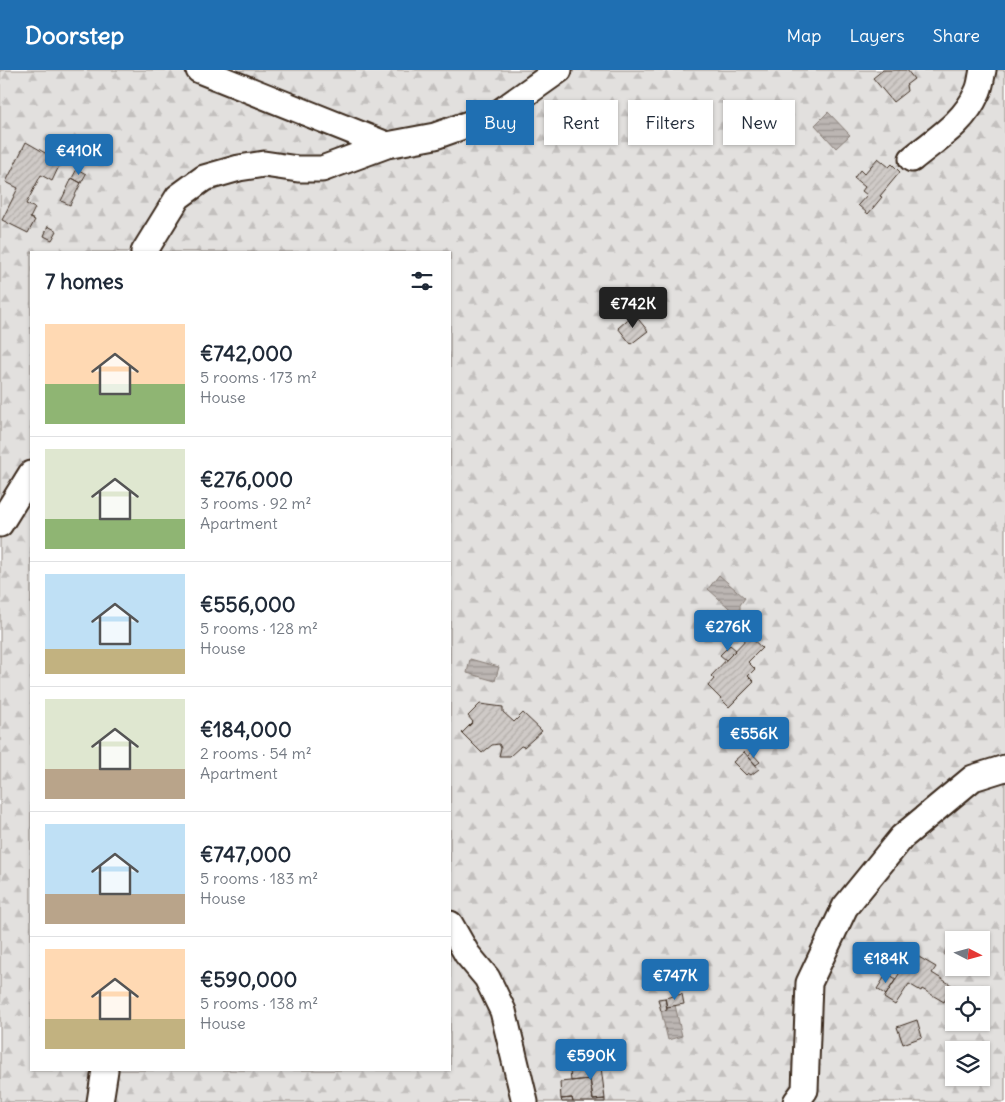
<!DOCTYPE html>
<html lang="en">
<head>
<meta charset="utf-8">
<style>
  body { margin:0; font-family:Delius,sans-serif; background:#f6f6f7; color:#1f2937; height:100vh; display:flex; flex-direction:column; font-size:19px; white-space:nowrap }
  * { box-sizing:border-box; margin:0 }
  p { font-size:16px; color:#747a83 }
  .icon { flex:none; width:28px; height:28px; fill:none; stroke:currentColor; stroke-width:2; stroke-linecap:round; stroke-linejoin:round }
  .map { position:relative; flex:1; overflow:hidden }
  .sheet { position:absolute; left:30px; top:181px; width:421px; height:820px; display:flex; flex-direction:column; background:#fff; border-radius:0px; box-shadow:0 1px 4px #0004 }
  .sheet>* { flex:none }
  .guide { position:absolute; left:466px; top:30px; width:464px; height:45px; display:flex; gap:10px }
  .needle { width:32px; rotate:96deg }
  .buttons { position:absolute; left:945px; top:861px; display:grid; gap:10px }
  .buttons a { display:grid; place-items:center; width:45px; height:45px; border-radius:0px; background:#fff; box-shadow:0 1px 4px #0004; font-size:25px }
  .price { position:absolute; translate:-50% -42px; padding:0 11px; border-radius:5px; background:#1f6fb2; color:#fff; font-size:16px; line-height:32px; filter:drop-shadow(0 1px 2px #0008) }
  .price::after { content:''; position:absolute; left:50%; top:30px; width:15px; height:11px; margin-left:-8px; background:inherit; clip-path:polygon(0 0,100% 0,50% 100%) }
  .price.current { background:#222; color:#fff }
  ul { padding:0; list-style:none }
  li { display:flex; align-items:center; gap:15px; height:125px; padding:0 15px }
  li+li { border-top:1px solid #e0e1e3 }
  li span { display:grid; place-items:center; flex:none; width:140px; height:100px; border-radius:0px; color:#555 }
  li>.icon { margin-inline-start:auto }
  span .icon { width:60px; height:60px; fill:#fffc; stroke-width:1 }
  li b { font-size:21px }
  h2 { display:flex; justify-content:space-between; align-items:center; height:60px; padding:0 15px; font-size:21px }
  .tag { padding:0 18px; border-radius:0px; background:#fff; box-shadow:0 1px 4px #0004; font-size:18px; line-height:45px }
  .tag.current { background:#1f6fb2; color:#fff }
  header { display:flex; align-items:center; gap:30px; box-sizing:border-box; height:70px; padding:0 25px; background:#1f6fb2; color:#fff }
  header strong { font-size:24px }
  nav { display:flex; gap:28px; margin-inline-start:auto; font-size:18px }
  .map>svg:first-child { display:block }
  .forest { fill:url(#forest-firs); stroke:#8e857e; fill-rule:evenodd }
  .water { fill:url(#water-rules); stroke:#887e77 }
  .building { fill:url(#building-hatch); stroke:#3b2a1e }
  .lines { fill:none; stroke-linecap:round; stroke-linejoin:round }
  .minor-casing { stroke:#3b2a1e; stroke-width:29 }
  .minor { stroke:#fff; stroke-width:25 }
</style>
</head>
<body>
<header>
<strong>Doorstep</strong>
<nav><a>Map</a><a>Layers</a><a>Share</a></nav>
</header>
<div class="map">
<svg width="1005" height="1032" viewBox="0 0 1005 1032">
  <defs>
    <pattern id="forest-firs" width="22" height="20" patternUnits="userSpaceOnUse" patternTransform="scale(1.25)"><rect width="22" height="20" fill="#e2e0de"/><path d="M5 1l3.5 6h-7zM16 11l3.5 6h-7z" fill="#c3c0be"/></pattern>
    <pattern id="water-rules" width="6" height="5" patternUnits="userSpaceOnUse" patternTransform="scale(1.25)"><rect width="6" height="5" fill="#bcb6b3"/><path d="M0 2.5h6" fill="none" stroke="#9a9491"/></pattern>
    <pattern id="building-hatch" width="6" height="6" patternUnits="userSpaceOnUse" patternTransform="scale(1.25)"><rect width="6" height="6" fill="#cfcac7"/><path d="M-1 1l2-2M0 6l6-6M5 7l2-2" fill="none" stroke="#b3aeaa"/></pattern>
  </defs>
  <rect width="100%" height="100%" fill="#fff"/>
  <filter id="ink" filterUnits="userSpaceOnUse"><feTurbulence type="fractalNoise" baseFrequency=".02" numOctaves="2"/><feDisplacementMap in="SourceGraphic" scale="10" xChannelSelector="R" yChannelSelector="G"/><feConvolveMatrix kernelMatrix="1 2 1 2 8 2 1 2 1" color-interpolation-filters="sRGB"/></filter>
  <g filter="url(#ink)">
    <path class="forest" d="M0,0H1005V1032H0ZM31,182H450V1000H31ZM954,870H981V898H954ZM954,925H981V952H954ZM954,980H981V1008H954Z"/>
    <path class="water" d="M828,42L850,65L836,78L815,55Z
      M719,505L745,528L740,535V542L737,545L708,519Z
      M470,589L499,597L495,611L467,603Z
      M949,877H954V898H962L956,902H953L951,893L944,884L946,878Z
      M675,935L682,966L668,970L661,941L667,940V937Z"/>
    <path class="building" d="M883,0H907L914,9L906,15L907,21L893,32L873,8Z
      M26,72L61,92L52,111L41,105L26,134L35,138L30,148L35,150L28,163L2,150L18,118L6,112Z
      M878,88L889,97L892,94L900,102L880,126L882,127L868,144L858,135L867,125L862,121L865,117L854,108L860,100L864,104Z
      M77,99L86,104L81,113L72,108Z
      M72,108L81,113L70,135L61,131Z
      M48,156L57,161L52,170L44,166Z
      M634,244L648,261L631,274L618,258Z
      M749,566L762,578L748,592L755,599L748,606L754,612L729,637L708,616L714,609L711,606Z
      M730,575L736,580L726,590L720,585Z
      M480,634L503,637V642L514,652L523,643L542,661L524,677L521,676L510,686H499L501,678L499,674L492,675L482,683L462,663L473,652L468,646Z
      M744,682L759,699L751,705L748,703L746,705L733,692Z
      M751,682L760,692L756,695L748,686Z
      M912,883L936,897L932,903L953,916L944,932L922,919L921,921L909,914L895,935L884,928Z
      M887,903L896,909L886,925L877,919Z
      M682,924L684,934L667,937L665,928Z
      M665,928L667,940L661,941L658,929Z
      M917,950L922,967L903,974L897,957Z
      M601,997L605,1029L593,1030L590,1009L571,1011L570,1001Z
      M590,1009L593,1030L605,1029V1032H573L572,1028L561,1029L560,1012Z
      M572,1028L573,1032H562L561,1029Z"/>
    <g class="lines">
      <defs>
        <path id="minor" d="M199,0L387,75
          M912,89C936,69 964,53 977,23C981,16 981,7 983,0
          M144,182L178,127L204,108L239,98L264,94L298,99H322L387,75L435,66L497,44L559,0
          M0,454L31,404
          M450,854L467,884L487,908L503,941L525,1032
          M100,1032L105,1000
          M796,1032L805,1020L809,913L845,837L902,767L973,708L1005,698"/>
      </defs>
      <use href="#minor" class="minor-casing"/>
      <use href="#minor" class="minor"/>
    </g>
  </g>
</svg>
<div class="buttons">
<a><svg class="needle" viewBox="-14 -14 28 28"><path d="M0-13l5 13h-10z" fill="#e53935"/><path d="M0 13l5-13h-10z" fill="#747a83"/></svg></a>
<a><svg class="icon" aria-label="locate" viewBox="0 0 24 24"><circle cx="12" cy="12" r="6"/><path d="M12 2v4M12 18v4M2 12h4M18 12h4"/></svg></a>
<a><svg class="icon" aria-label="layers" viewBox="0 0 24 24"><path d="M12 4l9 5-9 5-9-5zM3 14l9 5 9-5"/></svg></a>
</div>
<b class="price" style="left:79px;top:106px">€410K</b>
<b class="price current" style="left:633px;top:259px">€742K</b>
<b class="price" style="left:728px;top:582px">€276K</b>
<b class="price" style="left:754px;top:689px">€556K</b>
<b class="price" style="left:886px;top:914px">€184K</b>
<b class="price" style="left:675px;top:931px">€747K</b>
<b class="price" style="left:591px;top:1011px">€590K</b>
<div class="guide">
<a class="tag current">Buy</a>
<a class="tag">Rent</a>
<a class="tag">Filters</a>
<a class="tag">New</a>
</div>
<section class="sheet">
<h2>7 homes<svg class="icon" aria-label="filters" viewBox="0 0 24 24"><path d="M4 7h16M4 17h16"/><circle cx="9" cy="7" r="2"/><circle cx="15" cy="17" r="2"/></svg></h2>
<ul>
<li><span style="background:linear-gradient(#ffd9b3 60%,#8fb573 0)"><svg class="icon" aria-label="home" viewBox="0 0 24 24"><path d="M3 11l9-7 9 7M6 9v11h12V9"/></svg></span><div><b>€742,000</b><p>5 rooms · 173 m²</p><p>House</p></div></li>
<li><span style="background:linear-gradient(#dfe7d0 70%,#8fb573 0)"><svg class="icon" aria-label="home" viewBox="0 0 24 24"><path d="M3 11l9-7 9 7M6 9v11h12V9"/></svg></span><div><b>€276,000</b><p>3 rooms · 92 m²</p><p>Apartment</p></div></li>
<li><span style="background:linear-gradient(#bfe0f5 75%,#c2b280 0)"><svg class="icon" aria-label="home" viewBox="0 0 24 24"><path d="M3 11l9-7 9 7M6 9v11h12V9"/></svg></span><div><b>€556,000</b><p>5 rooms · 128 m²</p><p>House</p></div></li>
<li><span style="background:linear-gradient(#dfe7d0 70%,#b9a48a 0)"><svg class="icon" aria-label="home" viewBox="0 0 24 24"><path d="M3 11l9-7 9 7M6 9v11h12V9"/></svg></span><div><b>€184,000</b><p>2 rooms · 54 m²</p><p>Apartment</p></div></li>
<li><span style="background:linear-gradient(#bfe0f5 70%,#b9a48a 0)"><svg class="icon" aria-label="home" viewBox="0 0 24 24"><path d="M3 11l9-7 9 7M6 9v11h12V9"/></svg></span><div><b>€747,000</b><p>5 rooms · 183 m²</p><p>House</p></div></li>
<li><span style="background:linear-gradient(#ffd9b3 70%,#c2b280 0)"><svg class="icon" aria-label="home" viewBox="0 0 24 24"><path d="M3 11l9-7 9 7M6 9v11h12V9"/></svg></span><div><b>€590,000</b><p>5 rooms · 138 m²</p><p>House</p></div></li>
</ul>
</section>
</div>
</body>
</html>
